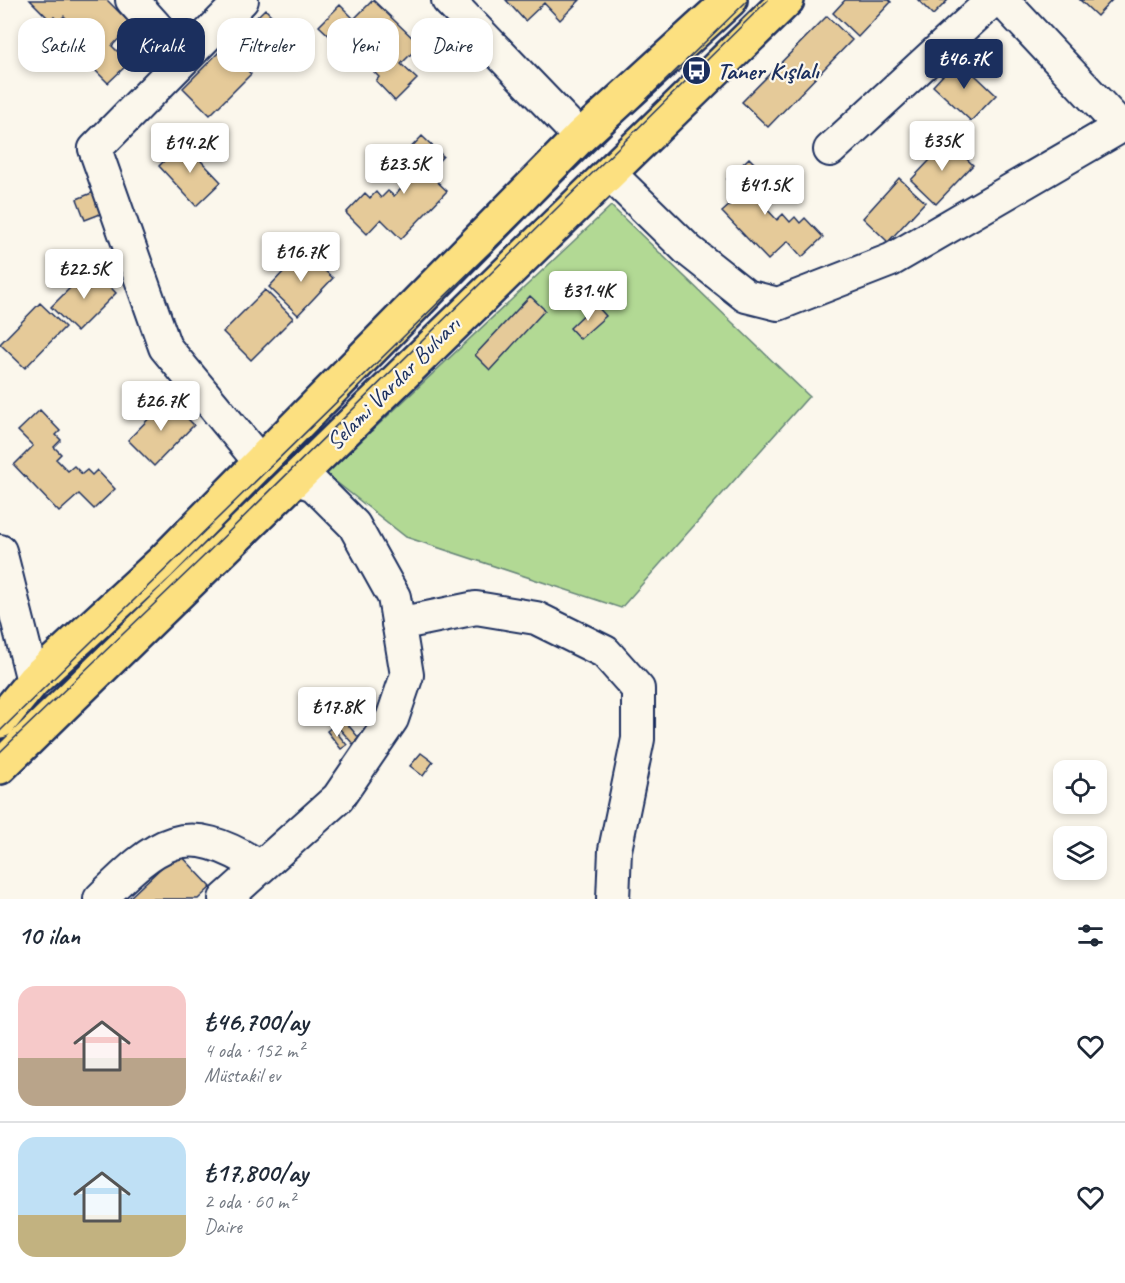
<!DOCTYPE html>
<html lang="tr">
<head>
<meta charset="utf-8">
<style>
  body { margin:0; font-family:Caveat,sans-serif; background:#f2f2f3; color:#1f2937; height:100vh; display:flex; flex-direction:column; font-size:22px; white-space:nowrap }
  * { box-sizing:border-box; margin:0 }
  p { font-size:20px; color:#747a83 }
  .icon { flex:none; width:33px; height:33px; fill:none; stroke:currentColor; stroke-width:2; stroke-linecap:round; stroke-linejoin:round }
  .map { position:relative; height:899px; overflow:hidden }
  .side { display:flex; flex-direction:column; background:#fff; flex:1 }
  .side>* { flex:none }
  .hud { position:absolute; left:18px; top:18px; width:600px; height:54px; display:flex; gap:12px }
  .controls { position:absolute; left:1053px; top:760px; display:grid; gap:12px }
  .controls a { display:grid; place-items:center; width:54px; height:54px; border-radius:12px; background:#fff; box-shadow:0 3px 9px #0003; font-size:30px }
  .price { position:absolute; translate:-50% -51px; padding:0 14px; border-radius:6px; background:#fff; color:#222; font-size:20px; line-height:39px; filter:drop-shadow(0 2px 3px #0008) }
  .price::after { content:''; position:absolute; left:50%; top:36px; width:18px; height:14px; margin-left:-9px; background:inherit; clip-path:polygon(0 0,100% 0,50% 100%) }
  .price.current { background:#1b2f5e; color:#fff }
  ul { padding:0; list-style:none }
  li { display:flex; align-items:center; gap:18px; height:150px; padding:0 18px }
  li+li { border-top:2px solid #e0e1e3 }
  li span { display:grid; place-items:center; flex:none; width:168px; height:120px; border-radius:18px; color:#555 }
  li>.icon { margin-inline-start:auto }
  span .icon { width:72px; height:72px; fill:#fffc; stroke-width:1 }
  li b { font-size:26px }
  h2 { display:flex; justify-content:space-between; align-items:center; height:72px; padding:0 18px; font-size:26px }
  .chip { padding:0 21px; border-radius:18px; background:#fff; box-shadow:0 3px 9px #0003; font-size:21px; line-height:54px }
  .chip.current { background:#1b2f5e; color:#fff }
  .map>svg:first-child { display:block }
  .green { fill:#b2d994; stroke:#668479; stroke-width:1.5 }
  .building { fill:#e5ca99; stroke:#1b2f5e; stroke-width:1.5 }
  .lines { fill:none; stroke-linecap:round; stroke-linejoin:round }
  .minor-casing { stroke:#1b2f5e; stroke-width:36 }
  .major-casing { stroke:#1b2f5e; stroke-width:38 }
  .minor { stroke:#fbf7ec; stroke-width:32 }
  .major { stroke:#fce080; stroke-width:33 }
  .tram { stroke:#1b2f5e; stroke-width:1.5 }
  .labels { text-anchor:middle; stroke-width:4.5; stroke-linejoin:round; paint-order:stroke }
  .poi-label { font-size:24px; font-weight:bold; fill:#1b2f5e; stroke:#fbf7ec; text-anchor:start }
  .street-label { font-size:24px; fill:#1b2f5e; stroke:#fbf7ec }
</style>
</head>
<body>
<div class="map">
<svg width="1125" height="899" viewBox="0 0 1125 899">
  <rect width="100%" height="100%" fill="#fbf7ec"/>
  <filter id="ink" filterUnits="userSpaceOnUse"><feTurbulence type="fractalNoise" baseFrequency=".0167" numOctaves="2"/><feDisplacementMap in="SourceGraphic" scale="12" xChannelSelector="R" yChannelSelector="G"/><feConvolveMatrix kernelMatrix="1 2 1 2 8 2 1 2 1" color-interpolation-filters="sRGB"/></filter>
  <g filter="url(#ink)">
    <path class="green" d="M611,206L809,396L621,608L406,537L326,474Z"/>
    <path class="building" d="M30,0H107L132,25L112,46L129,63L108,83L87,62L91,57L85,52L92,45L85,37L90,33L77,20L73,25L64,16L59,22L54,17L51,21Z
      M373,0L420,45L401,64L417,79L395,101L376,81L379,77L374,72L381,65L374,59L379,54L366,41L360,46L352,38L346,44L342,40L338,44L319,26L340,5L354,19Z
      M506,0H580L560,20L544,3L525,21Z
      M845,0H889L891,2L858,37L833,13Z
      M918,0H948L933,15Z
      M1080,0H1112L1097,16Z
      M265,9L291,35L255,71L229,44Z
      M827,16L852,40L768,127L742,102Z
      M224,47L251,74L210,115L183,88Z
      M958,59L996,95L971,121L933,86Z
      M422,136L443,156L428,173L447,191L401,239L381,219L367,234L346,213L365,193L370,198L376,192L381,198L388,191L394,196L406,184L400,178L410,169L405,164L408,160L403,156Z
      M948,141L973,165L936,204L911,180Z
      M183,142L221,182L196,206L159,166Z
      M749,158L768,177L763,181L768,187L763,192L770,199L763,205L777,220L783,214L790,222L795,217L800,223L805,218L823,237L802,257L788,241L768,260L722,212L742,194L727,179Z
      M899,178L925,202L888,242L863,218Z
      M99,190L108,211L85,220L77,199Z
      M303,251L333,278L298,315L269,287Z
      M91,267L116,293L77,332L51,307Z
      M265,290L293,318L251,360L223,332Z
      M530,296L545,310L490,370L475,355Z
      M40,303L65,327L25,368L0,344Z
      M595,304L606,316L580,339L570,328Z
      M168,399L194,425L154,466L128,440Z
      M40,410L60,431L56,435L61,440L54,447L61,454L56,459L68,471L74,466L82,474L87,470L92,475L97,470L115,489L94,509L79,494L59,512L14,465L33,446L18,431Z
      M338,713L359,738L353,744L331,719Z
      M332,727L347,745L341,749L327,731Z
      M421,753L433,762L423,776L410,766Z
      M178,852L211,887L198,899H128Z"/>
    <g class="lines">
      <defs>
        <path id="minor" d="M132,0L184,58
          M242,0L95,149L165,347L260,462
          M448,0L580,137
          M1002,0L1121,127
          M830,150L993,0
          M610,174L688,250L746,296L778,304L891,260L1125,124
          M0,551L33,681
          M398,624L476,608L536,618L605,652L638,689V739L615,850L613,899
          M100,899C158,842 184,818 260,867
          M225,899L338,798L392,719L407,675L394,597L354,525L314,485L297,479"/>
        <path id="major" d="M0,721L33,681L161,563L580,137L730,0
          M0,767L787,0"/>
      </defs>
      <use href="#minor" class="minor-casing"/>
      <use href="#major" class="major-casing"/>
      <use href="#minor" class="minor"/>
      <use href="#major" class="major"/>
      <path class="tram" d="M0,731L748,0
        M0,752L199,561L768,0"/>
    </g>
  </g>
  <defs>
    <symbol id="bus-disc" viewBox="-11 -11 22 22"><circle r="9.5" fill="#1b2f5e" stroke="#fbf7ec"/><path d="M-5-6H5V4H4V6H2V4H-2V6H-4V4H-5ZM-3.5-4V0h7V-4ZM-3.5 1.2v1.5H-2V1.2ZM2 1.2v1.5H3.5V1.2Z" fill="#fff"/></symbol>
  </defs>
  <g fill-rule="evenodd">
    <use href="#bus-disc" x="680" y="54" width="33" height="33"/>
  </g>
  <g class="labels">
    <g class="poi-label">
      <text x="717" y="79">Taner Kışlalı</text>
    </g>
    <g class="street-label">
      <text transform="translate(393 383) rotate(-45)" y="8">Selami Vardar Bulvarı</text>
    </g>
  </g>
</svg>
<div class="controls">
<a><svg class="icon" aria-label="locate" viewBox="0 0 24 24"><circle cx="12" cy="12" r="6"/><path d="M12 2v4M12 18v4M2 12h4M18 12h4"/></svg></a>
<a><svg class="icon" aria-label="layers" viewBox="0 0 24 24"><path d="M12 4l9 5-9 5-9-5zM3 14l9 5 9-5"/></svg></a>
</div>
<b class="price current" style="left:964px;top:90px">₺46.7K</b>
<b class="price" style="left:942px;top:172px">₺35K</b>
<b class="price" style="left:190px;top:174px">₺14.2K</b>
<b class="price" style="left:404px;top:195px">₺23.5K</b>
<b class="price" style="left:765px;top:216px">₺41.5K</b>
<b class="price" style="left:301px;top:283px">₺16.7K</b>
<b class="price" style="left:84px;top:300px">₺22.5K</b>
<b class="price" style="left:588px;top:322px">₺31.4K</b>
<b class="price" style="left:161px;top:432px">₺26.7K</b>
<b class="price" style="left:337px;top:738px">₺17.8K</b>
<div class="hud">
<a class="chip">Satılık</a>
<a class="chip current">Kiralık</a>
<a class="chip">Filtreler</a>
<a class="chip">Yeni</a>
<a class="chip">Daire</a>
</div>
</div>
<section class="side">
<h2>10 ilan<svg class="icon" aria-label="filters" viewBox="0 0 24 24"><path d="M4 7h16M4 17h16"/><circle cx="9" cy="7" r="2"/><circle cx="15" cy="17" r="2"/></svg></h2>
<ul>
<li><span style="background:linear-gradient(#f6c9c9 60%,#b9a48a 0)"><svg class="icon" aria-label="home" viewBox="0 0 24 24"><path d="M3 11l9-7 9 7M6 9v11h12V9"/></svg></span><div><b>₺46,700/ay</b><p>4 oda · 152 m²</p><p>Müstakil ev</p></div><svg class="icon" aria-label="heart" viewBox="0 0 24 24"><path d="M12 20l-8-8c-3-5 5-10 8-4 3-6 11-1 8 4z"/></svg></li>
<li><span style="background:linear-gradient(#bfe0f5 65%,#c2b280 0)"><svg class="icon" aria-label="home" viewBox="0 0 24 24"><path d="M3 11l9-7 9 7M6 9v11h12V9"/></svg></span><div><b>₺17,800/ay</b><p>2 oda · 60 m²</p><p>Daire</p></div><svg class="icon" aria-label="heart" viewBox="0 0 24 24"><path d="M12 20l-8-8c-3-5 5-10 8-4 3-6 11-1 8 4z"/></svg></li>
</ul>
</section>
</body>
</html>
